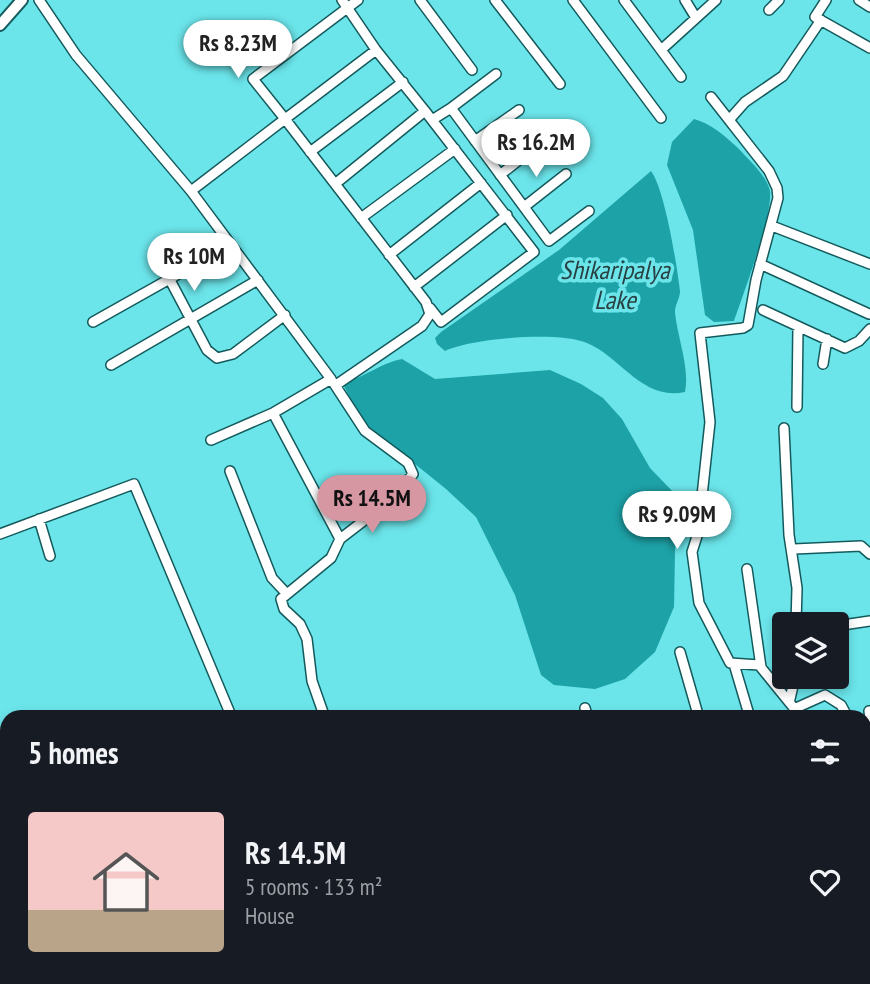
<!DOCTYPE html>
<html lang="en">
<head>
<meta charset="utf-8">
<style>
  body { margin:0; font-family:"PT Sans Narrow",sans-serif; background:#242831; color:#f1f3f6; height:100vh; display:flex; flex-direction:column; font-size:26px; white-space:nowrap }
  * { box-sizing:border-box; margin:0 }
  p { font-size:23px; color:#9ea1a6 }
  .icon { flex:none; width:38px; height:38px; fill:none; stroke:currentColor; stroke-width:2; stroke-linecap:round; stroke-linejoin:round }
  .map { position:relative; flex:1; overflow:hidden }
  .panel { position:absolute; left:0px; top:710px; width:872px; height:275px; display:flex; flex-direction:column; background:#171b24; border-radius:21px 21px 0 0; box-shadow:0 4px 10px #0003 }
  .panel>* { flex:none }
  .tools { position:absolute; left:772px; top:612px; display:grid; gap:14px }
  .tools a { display:grid; place-items:center; width:77px; height:77px; border-radius:7px; background:#171b24; box-shadow:0 4px 10px #0003; font-size:35px }
  .price { position:absolute; translate:-50% -60px; padding:0 16px; border-radius:24px; background:#fff; color:#222; font-size:23px; line-height:46px; filter:drop-shadow(0 2px 4px #0008) }
  .price::after { content:''; position:absolute; left:50%; top:42px; width:21px; height:16px; margin-left:-10px; background:inherit; clip-path:polygon(0 0,100% 0,50% 100%) }
  .price.current { background:#d696a2; color:#111 }
  ul { padding:0; list-style:none }
  li { display:flex; align-items:center; gap:21px; height:175px; padding:0 28px }
  li span { display:grid; place-items:center; flex:none; width:196px; height:140px; border-radius:7px; color:#555 }
  li>.icon { margin-inline-start:auto }
  span .icon { width:84px; height:84px; fill:#fffc; stroke-width:1 }
  li b { font-size:30px }
  h2 { display:flex; justify-content:space-between; align-items:center; height:84px; padding:0 28px; font-size:30px }
  .map>svg:first-child { display:block }
  .water { fill:#1da2a7 }
  .lines { fill:none; stroke-linecap:round; stroke-linejoin:round }
  .minor-casing { stroke:#145a5c; stroke-width:12 }
  .tertiary-casing { stroke:#145a5c; stroke-width:14 }
  .minor { stroke:#fff; stroke-width:9 }
  .tertiary { stroke:#fff; stroke-width:10 }
  .labels { text-anchor:middle; stroke-width:7; stroke-linejoin:round; paint-order:stroke }
  .water-label { font-size:26px; font-style:italic; fill:#284243; stroke:#6be5ea }
</style>
</head>
<body>
<div class="map">
<svg width="870" height="984" viewBox="0 0 870 984">
  <rect width="100%" height="100%" fill="#6be5ea"/>
  <path class="water" d="M694,119C710,123 725,136 738,148C748,159 767,176 770,191C773,215 743,295 734,321L714,322L705,315L693,230L667,165L672,142Z
    M651,171C665,190 677,266 680,291C680,299 675,304 675,312C677,337 690,367 685,392C642,401 621,357 587,343C559,331 473,338 445,351L437,344L435,338L441,332L559,250Z
    M402,359L435,379L550,370L581,384L603,398L622,419L650,468L676,495L674,607L655,652L625,679L595,689L554,685L541,675L515,595L476,517L446,489L369,427L359,416L342,382C366,378 377,364 402,359Z"/>
  <g class="lines">
    <defs>
      <path id="minor" d="M39,0L76,55L191,191L331,379L273,413L211,440
        M342,0L376,50L425,111
        M420,0L472,70
        M495,0L560,84
        M573,0L661,118
        M624,0L681,77
        M685,0L696,18
        M826,0L815,17L870,48
        M859,0L870,7
        M769,10L779,0
        M661,50L716,0
        M711,97L769,171L777,188L778,198L756,280L748,325L743,328L700,333L710,422L698,533L692,552L699,603L730,663L759,665L802,718
        M451,108L496,74
        M432,120L451,108L549,241L589,211
        M729,120L745,102L783,76L821,20
        M475,141L519,110
        M310,152L403,82
        M500,175L543,141
        M335,184L425,111L534,252L441,322L430,308
        M191,191L285,119L253,79L358,0
        M524,207L566,174
        M361,218L455,149
        M772,226L870,264
        M389,255L481,183
        M760,264L869,314
        M170,280L207,350L217,358L233,354L285,315
        M414,287L507,215
        M763,310L845,348L859,341L870,329
        M93,322L205,259
        M823,364L827,339
        M111,365L258,280
        M336,385L422,326L430,314L426,302L285,119L376,50
        M797,407L798,327
        M273,413L340,539
        M784,428L789,535L797,588L796,625
        M230,471L272,578L286,593
        M39,519L50,556
        M0,534L134,484L232,718
        M794,549L861,546L870,554
        M747,569L761,667
        M836,626L870,621
        M680,652L699,718
        M734,664L750,718
        M790,699L795,677
        M585,708L588,718
        M796,708L825,695L841,705L848,718
        M869,711L870,718
        M325,718L312,681L307,639L300,624L284,609L281,599L331,558L340,539L392,499L413,474L408,463L365,431L333,382
        M58,978L61,984
        M449,978L450,984
        M591,978L592,984
        M644,978L645,984
        M674,978L675,984
        M18,984L32,978
        M529,984L530,978
        M844,984L855,983"/>
      <path id="tertiary" d="M0,25L22,0
        M864,856L870,857
        M855,978L856,984
        M391,984L405,978"/>
    </defs>
    <use href="#minor" class="minor-casing"/>
    <use href="#tertiary" class="tertiary-casing"/>
    <use href="#minor" class="minor"/>
    <use href="#tertiary" class="tertiary"/>
  </g>
  <g class="labels">
    <g class="water-label">
      <text x="615" y="279">Shikaripalya<tspan x="615" dy="30">Lake</tspan></text>
    </g>
  </g>
</svg>
<div class="tools">
<a><svg class="icon" aria-label="layers" viewBox="0 0 24 24"><path d="M12 4l9 5-9 5-9-5zM3 14l9 5 9-5"/></svg></a>
</div>
<b class="price" style="left:238px;top:80px">Rs 8.23M</b>
<b class="price" style="left:536px;top:179px">Rs 16.2M</b>
<b class="price" style="left:194px;top:293px">Rs 10M</b>
<b class="price current" style="left:372px;top:535px">Rs 14.5M</b>
<b class="price" style="left:677px;top:551px">Rs 9.09M</b>
<section class="panel">
<h2>5 homes<svg class="icon" aria-label="filters" viewBox="0 0 24 24"><path d="M4 7h16M4 17h16"/><circle cx="9" cy="7" r="2"/><circle cx="15" cy="17" r="2"/></svg></h2>
<ul>
<li><span style="background:linear-gradient(#f6c9c9 70%,#b9a48a 0)"><svg class="icon" aria-label="home" viewBox="0 0 24 24"><path d="M3 11l9-7 9 7M6 9v11h12V9"/></svg></span><div><b>Rs 14.5M</b><p>5 rooms · 133 m²</p><p>House</p></div><svg class="icon" aria-label="heart" viewBox="0 0 24 24"><path d="M12 20l-8-8c-3-5 5-10 8-4 3-6 11-1 8 4z"/></svg></li>
</ul>
</section>
</div>
</body>
</html>
